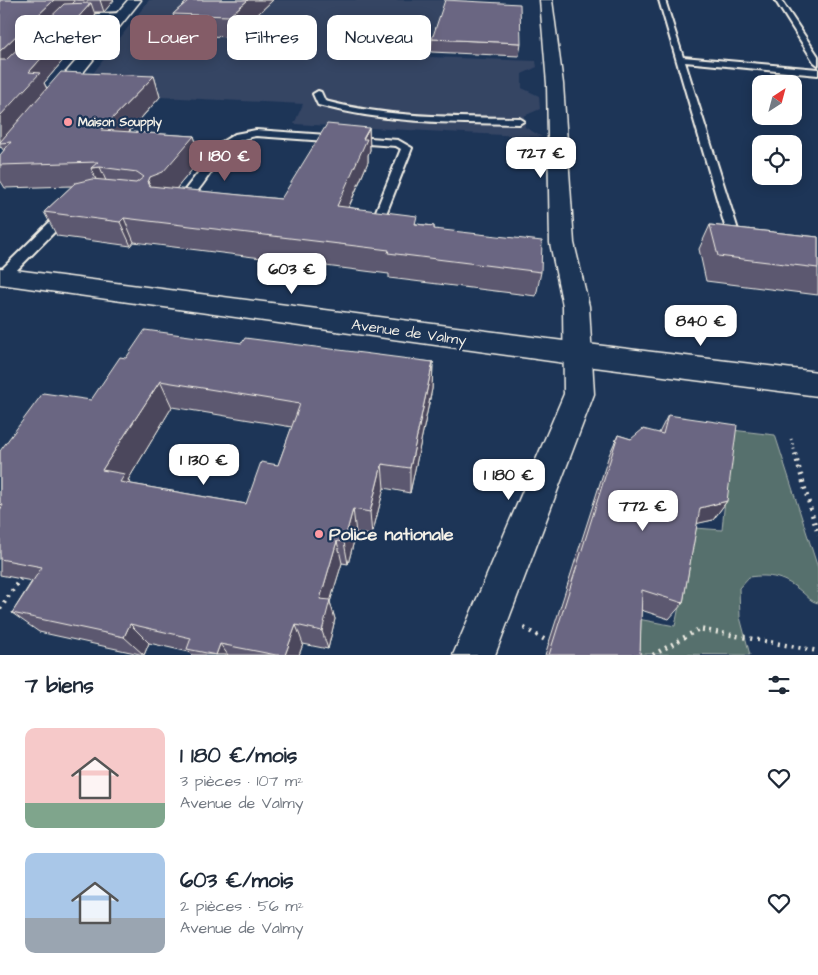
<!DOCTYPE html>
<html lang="fr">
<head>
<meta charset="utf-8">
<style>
  body { margin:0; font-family:"Architects Daughter",sans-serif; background:#f2f2f3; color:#1f2937; height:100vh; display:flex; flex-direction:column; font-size:19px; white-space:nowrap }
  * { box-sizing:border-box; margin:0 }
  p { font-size:16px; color:#747a83 }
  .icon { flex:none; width:28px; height:28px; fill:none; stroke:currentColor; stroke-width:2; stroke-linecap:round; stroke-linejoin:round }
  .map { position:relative; height:655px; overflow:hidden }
  .side { display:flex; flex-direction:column; background:#fff; flex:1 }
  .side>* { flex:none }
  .guide { position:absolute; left:15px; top:15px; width:500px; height:45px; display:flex; gap:10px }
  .needle { width:32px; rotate:36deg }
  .controls { position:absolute; left:752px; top:75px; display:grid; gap:10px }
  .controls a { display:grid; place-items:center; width:50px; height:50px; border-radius:10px; background:#fff; box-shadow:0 2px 12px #0003; font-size:25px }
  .price { position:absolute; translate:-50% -42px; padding:0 11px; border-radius:10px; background:#fff; color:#222; font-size:16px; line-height:32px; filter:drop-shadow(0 1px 2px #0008) }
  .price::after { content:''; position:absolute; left:50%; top:30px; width:15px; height:11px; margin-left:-8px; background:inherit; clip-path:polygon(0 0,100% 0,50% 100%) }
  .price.selected { background:#845c67; color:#fff }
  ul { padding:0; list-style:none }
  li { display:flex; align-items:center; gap:15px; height:125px; padding:0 25px }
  li span { display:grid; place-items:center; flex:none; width:140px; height:100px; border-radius:10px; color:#555 }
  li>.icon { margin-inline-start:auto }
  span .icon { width:60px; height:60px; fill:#fffc; stroke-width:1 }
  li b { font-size:21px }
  h2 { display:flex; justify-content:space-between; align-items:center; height:60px; padding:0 25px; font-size:21px }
  .pill { padding:0 18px; border-radius:10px; background:#fff; box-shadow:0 2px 12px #0003; font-size:18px; line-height:45px }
  .pill.selected { background:#845c67; color:#fff }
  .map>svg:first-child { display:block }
  .built { fill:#344464 }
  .green { fill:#56706d; stroke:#a5b0aa }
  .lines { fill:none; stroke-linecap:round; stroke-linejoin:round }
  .service-casing { stroke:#f4f1e8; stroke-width:4 }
  .minor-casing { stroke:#f4f1e8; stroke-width:3 }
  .tertiary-casing { stroke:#f4f1e8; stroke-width:3 }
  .secondary-casing { stroke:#f4f1e8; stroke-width:3 }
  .path-far1 { stroke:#f4f1e8; stroke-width:3; stroke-dasharray:1 4; stroke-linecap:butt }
  .path { stroke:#f4f1e8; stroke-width:4.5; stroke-dasharray:2 5; stroke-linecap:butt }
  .service { fill:#1d3557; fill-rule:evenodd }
  .minor { fill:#1d3557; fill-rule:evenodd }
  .tertiary { fill:#1d3557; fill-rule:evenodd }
  .secondary { fill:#1d3557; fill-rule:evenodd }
  .wall { fill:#5c5870; stroke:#f4f1e8; fill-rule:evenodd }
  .shaded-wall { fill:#4b475b; stroke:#f4f1e8 }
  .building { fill:#6b6682; stroke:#f4f1e8; fill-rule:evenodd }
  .poi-dot { fill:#ff9aa2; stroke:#1d3557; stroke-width:2 }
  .labels { text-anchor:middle; stroke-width:4.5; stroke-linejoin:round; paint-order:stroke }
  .far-poi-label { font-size:12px; font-weight:bold; fill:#f4f1e8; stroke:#1d3557; text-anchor:start }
  .street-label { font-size:15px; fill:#f4f1e8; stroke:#1d3557 }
  .near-poi-label { font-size:18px; font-weight:bold; fill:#f4f1e8; stroke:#1d3557; text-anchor:start }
</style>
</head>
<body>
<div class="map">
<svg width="818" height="655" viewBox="0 0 818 655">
  <rect width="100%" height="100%" fill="#1d3557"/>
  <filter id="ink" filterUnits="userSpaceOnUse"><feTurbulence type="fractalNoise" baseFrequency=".02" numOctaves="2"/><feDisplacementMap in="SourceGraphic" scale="10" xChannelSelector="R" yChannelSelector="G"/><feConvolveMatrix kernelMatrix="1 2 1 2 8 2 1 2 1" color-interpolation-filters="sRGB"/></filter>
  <g filter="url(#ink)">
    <path class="built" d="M149,0H467L463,16L444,25H436L430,57L536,61L537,67L522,74V88L539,96L540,109L524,116L525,127L542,137L294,124L303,104L78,93Z"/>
    <path class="green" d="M732,430L775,435L818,568V603C810,601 808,597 802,592C784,577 771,574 749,577L739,588L740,617L750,655L639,654L638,619L675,626L695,528L722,530Z"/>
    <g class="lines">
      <defs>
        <path id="service" d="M79,0H86L74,15L122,13L126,15L122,17L65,19V15Z
          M659,0H665L683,57L818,69V75L685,62L738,230L751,232L753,235L751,238L733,237L727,233Z
          M775,0H781L818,56V65L814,62Z
          M318,91L321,92L325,101C389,118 454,117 519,118L524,121L519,124C451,123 384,123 318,105L313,94Z
          M256,130L398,140L412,148L380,229L376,230L370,226L401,149L396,146L256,136C247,138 238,139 231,146C215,159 195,210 172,205L170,202L181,195L222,142L235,134Z
          M66,209L70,210L72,213L70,216L7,280L0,281V271L62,210Z"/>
        <path id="minor" d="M540,0H552L563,84L574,243L589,306L594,394L495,655H453L564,394L563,306L550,243L547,84Z"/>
        <path id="tertiary" d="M128,0H141L57,105L51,106L45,105L42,101L45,97Z"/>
        <path id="secondary" d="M0,268L579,343L818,372V396L579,365L0,284Z"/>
      </defs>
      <use href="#service" class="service-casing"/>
      <use href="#minor" class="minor-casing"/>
      <use href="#tertiary" class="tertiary-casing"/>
      <use href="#secondary" class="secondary-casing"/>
      <path class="path-far1" d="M791,439L796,456"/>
      <path class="path" d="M795,454L818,535
        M0,609L20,579
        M524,628L549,642
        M653,655L699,629L818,651"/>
      <use href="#service" class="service"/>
      <use href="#minor" class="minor"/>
      <use href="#tertiary" class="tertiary"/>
      <use href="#secondary" class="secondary"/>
    </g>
    <path class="wall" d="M0,0H114L104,12H95L97,20L44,83L47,88L154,76L160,97L129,132L194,136L201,159L176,189L281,199L369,128L370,150L368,155V162L349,207L417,224L434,226V229L541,272L536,296L389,278V274L134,242L131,246L57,236L44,212L72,186L5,188L0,180V155L4,151L1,147L0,148Z
      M189,0H273L233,37L178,35L173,14Z
      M432,39L521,43L519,56L431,52Z
      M710,225L818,237V295L706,281L699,249Z
      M242,343L433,362L432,389L410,493L384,488L372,535L356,533L348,564L342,563L330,602L335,619L328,649L303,644L299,655H192L189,652L149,643L144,655L39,632L12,613L32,581L0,575V451L91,400L126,358ZM172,407L292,427L278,465L246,504L131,484L128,480Z
      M668,415L727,501L713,520L697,523L683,603L669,619L641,610L640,655H545L609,455L618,435L631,439L659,433Z"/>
    <path class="shaded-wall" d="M54,0H73L74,2L6,72L0,67V51Z
      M100,0H114L104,12Z
      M248,0H273L233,37L229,16Z
      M91,3L97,20L44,83L48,91L0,143V116L29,72Z
      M154,76L160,97L110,152L101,130Z
      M369,128L370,150L368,155V162L339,229L337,206L363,139Z
      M194,136L201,159L171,195L158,200L148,182L150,177Z
      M100,167L110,190L101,191L91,168Z
      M124,218L134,242L131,246L120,222Z
      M433,362L432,389L410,493V468Z
      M160,381L172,407L128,480L141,499L102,470Z
      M382,464L384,488L372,535L370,512Z
      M727,501L713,520L686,526L700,508Z
      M353,509L356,533L348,564L344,542Z
      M337,541L342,563L330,602L335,619L328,649L322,631L320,599Z
      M130,624L149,643L144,655L124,637Z
      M296,625L303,644L299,655H285Z
      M220,644L228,655H216Z"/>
    <path class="building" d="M0,0H54L0,51Z
      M189,0H248L229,16L173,14Z
      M445,0L520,4L521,43L432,39Z
      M91,3L29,72L40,73L0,116V60H6L64,4Z
      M61,72L154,76L101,130L194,136L163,172L150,177L148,182L150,186L281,199L327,124L369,128L363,139H367L337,206L417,216L415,224L434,226V229L542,241L541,272L388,253L389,250L124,218L120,222L44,212L75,183L92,179L136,183L144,177L137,172L100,167L91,168L98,162L0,165V155L11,142L0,143V142Z
      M710,225L818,237V268L718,256Z
      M145,330L242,343L245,338L433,362L410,468L382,464L370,512L353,509L344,542L337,541L320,599L330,600L322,631L296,625L285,655H276L220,644L216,655L187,649L191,638L130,624L124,637L12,613L42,567L0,559V510L3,505L0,504V451L43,393L91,400L120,357L126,358ZM160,381L300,404L278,465L261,462L246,504L120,482L125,474L102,470Z
      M668,415L737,425L727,501L700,508L683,603L642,590L640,655H549L618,435L631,439L643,429L663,434Z"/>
  </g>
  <g class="poi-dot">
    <circle cx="68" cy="122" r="5"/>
    <circle cx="319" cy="534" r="5"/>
  </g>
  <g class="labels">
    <g class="far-poi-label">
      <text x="78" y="126">Maison Soupply</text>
    </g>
    <g class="street-label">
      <text transform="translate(409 332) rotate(8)" y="5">Avenue de Valmy</text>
    </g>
    <g class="near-poi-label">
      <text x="329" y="540">Police nationale</text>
    </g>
  </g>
</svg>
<div class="controls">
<a><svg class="needle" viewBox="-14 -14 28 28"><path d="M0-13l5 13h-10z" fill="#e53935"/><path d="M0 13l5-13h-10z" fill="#747a83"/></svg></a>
<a><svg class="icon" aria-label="locate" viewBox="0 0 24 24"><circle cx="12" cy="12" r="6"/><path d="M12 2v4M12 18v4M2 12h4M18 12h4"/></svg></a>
</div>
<b class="price" style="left:541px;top:179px">727 €</b>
<b class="price selected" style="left:225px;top:182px">1 180 €</b>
<b class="price" style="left:292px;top:295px">603 €</b>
<b class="price" style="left:701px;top:347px">840 €</b>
<b class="price" style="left:204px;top:486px">1 130 €</b>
<b class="price" style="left:509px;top:501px">1 180 €</b>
<b class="price" style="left:643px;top:532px">772 €</b>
<div class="guide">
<a class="pill">Acheter</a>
<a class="pill selected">Louer</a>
<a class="pill">Filtres</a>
<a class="pill">Nouveau</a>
</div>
</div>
<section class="side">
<h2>7 biens<svg class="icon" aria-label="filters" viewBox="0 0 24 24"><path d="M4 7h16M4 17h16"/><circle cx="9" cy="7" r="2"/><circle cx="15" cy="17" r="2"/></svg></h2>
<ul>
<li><span style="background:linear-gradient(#f6c9c9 75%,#7fa58c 0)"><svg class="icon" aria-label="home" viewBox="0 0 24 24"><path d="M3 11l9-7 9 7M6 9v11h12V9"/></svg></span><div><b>1 180 €/mois</b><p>3 pièces · 107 m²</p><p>Avenue de Valmy</p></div><svg class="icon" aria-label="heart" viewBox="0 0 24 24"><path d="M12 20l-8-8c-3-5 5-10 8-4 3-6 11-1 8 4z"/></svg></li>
<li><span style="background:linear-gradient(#a9c7e8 65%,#9aa5b1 0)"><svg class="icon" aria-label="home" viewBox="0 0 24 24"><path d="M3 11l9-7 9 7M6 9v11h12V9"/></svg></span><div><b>603 €/mois</b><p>2 pièces · 56 m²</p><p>Avenue de Valmy</p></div><svg class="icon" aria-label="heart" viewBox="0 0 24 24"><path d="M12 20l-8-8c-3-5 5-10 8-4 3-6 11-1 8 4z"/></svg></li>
</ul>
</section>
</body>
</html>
